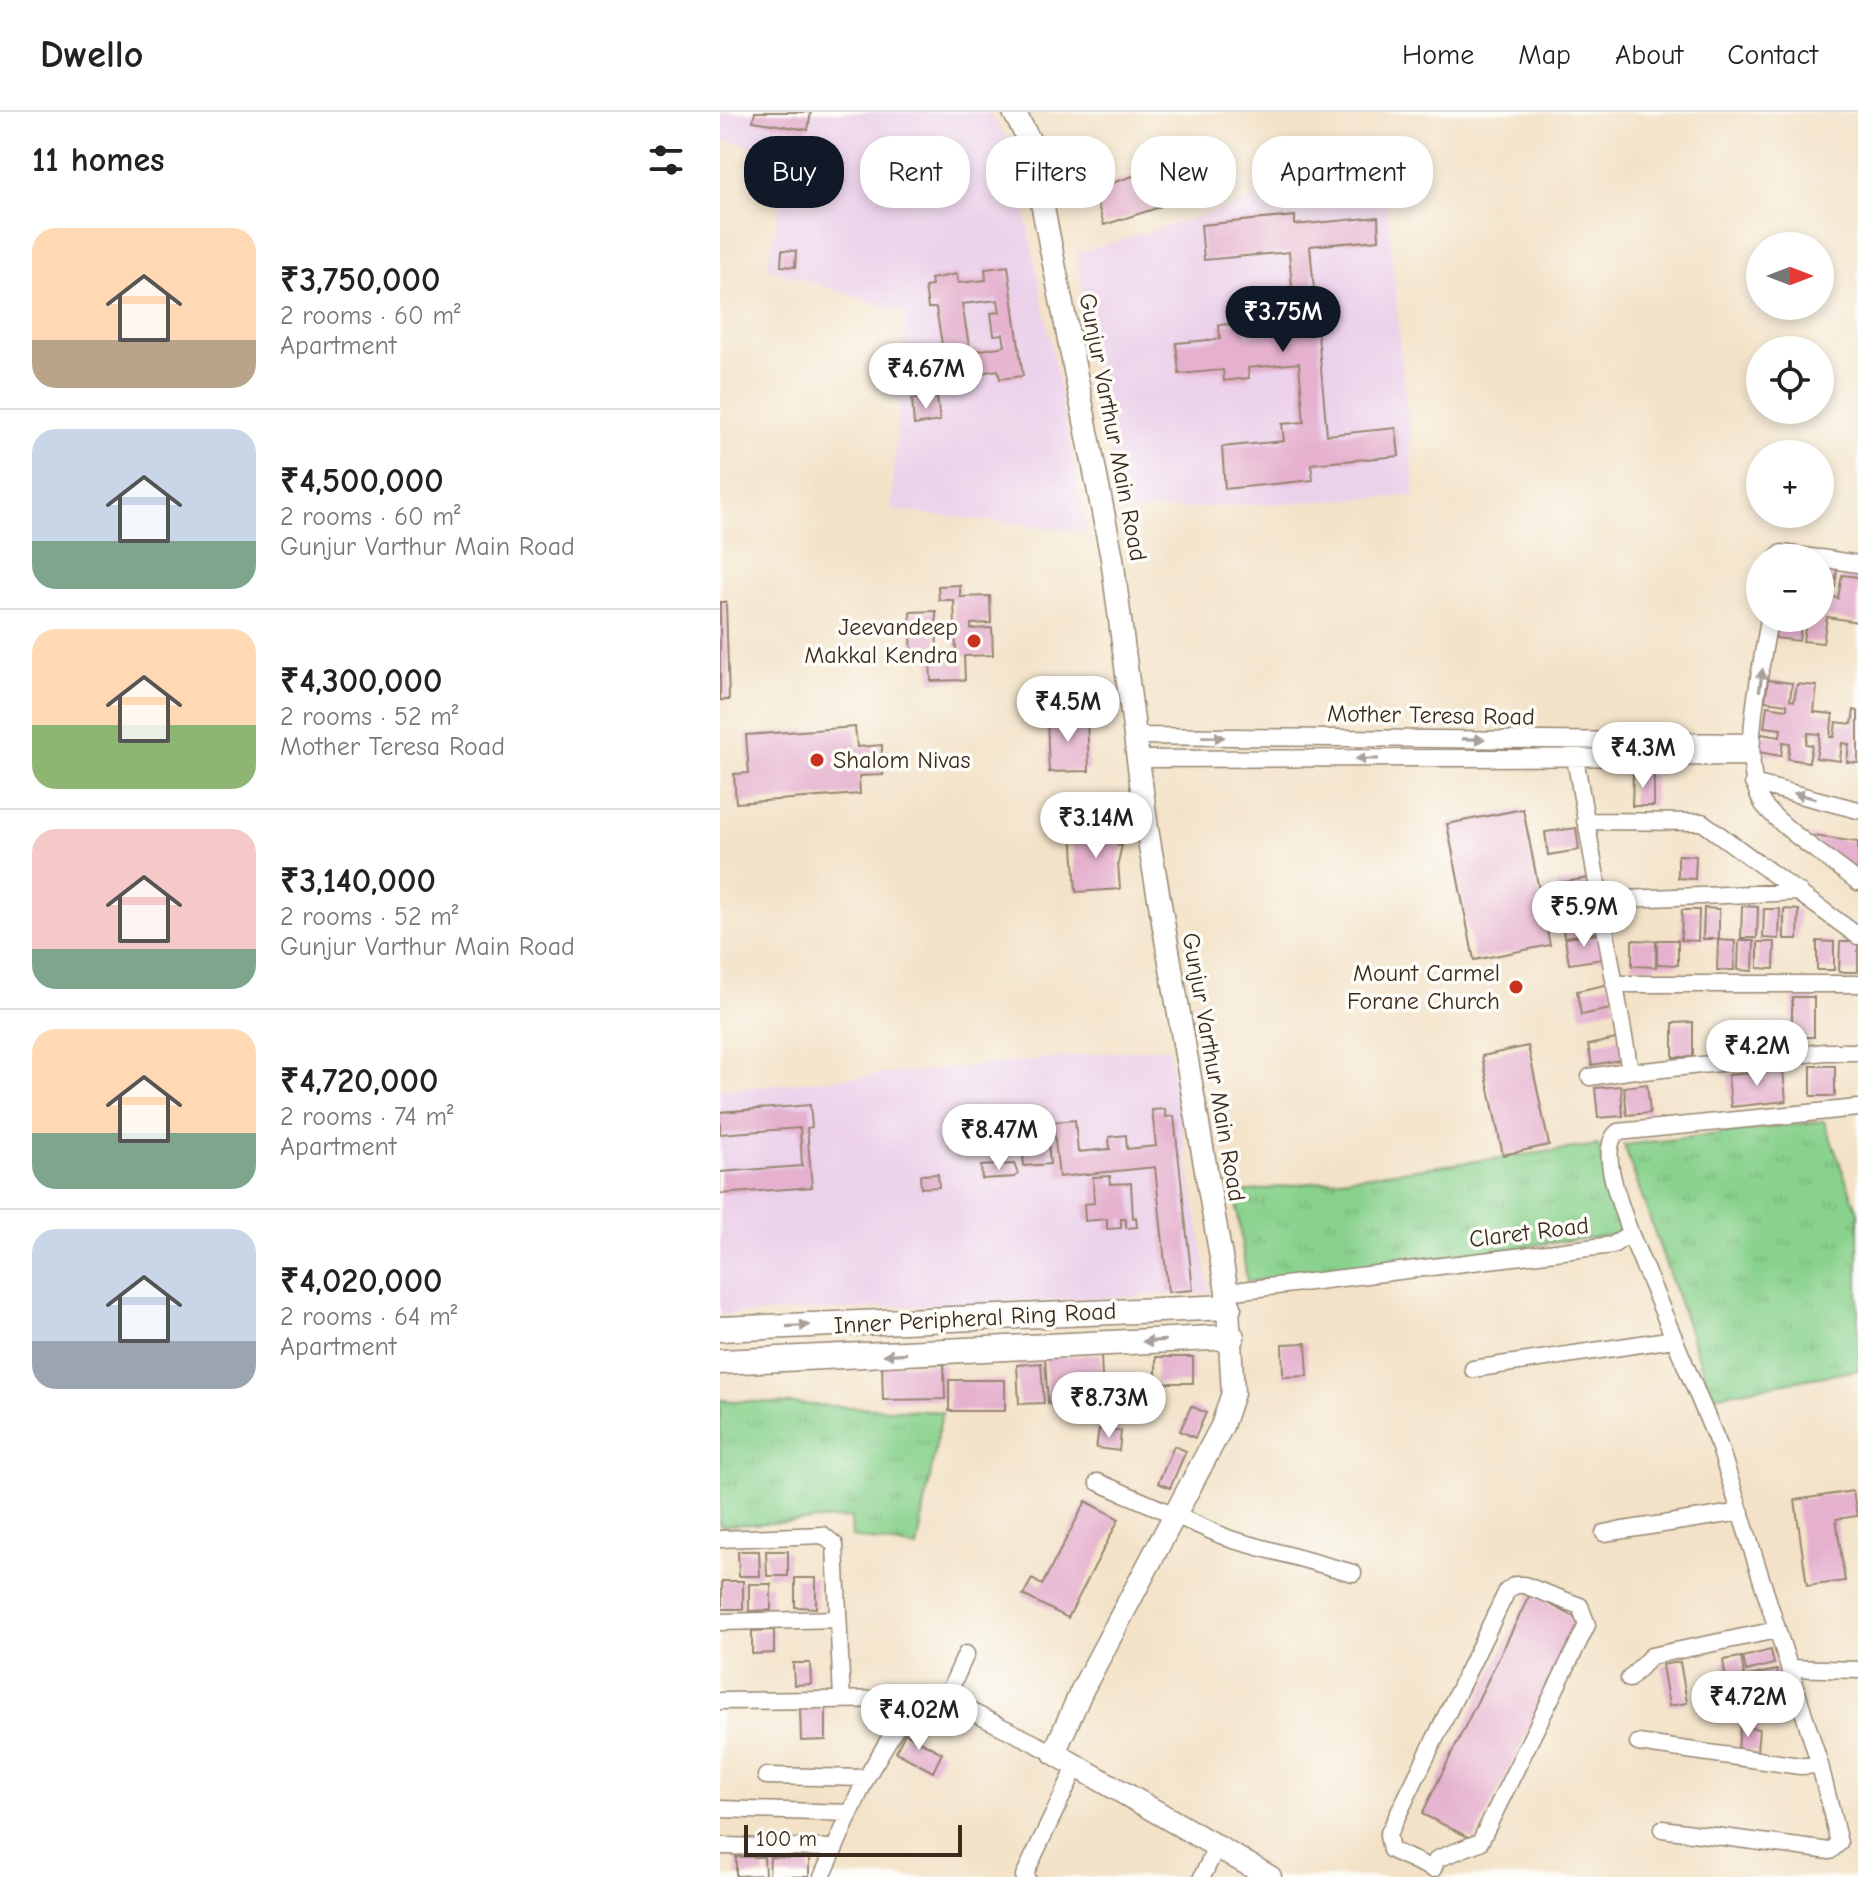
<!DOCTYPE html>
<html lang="en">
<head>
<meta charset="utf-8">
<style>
  body { margin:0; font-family:"Comic Neue",sans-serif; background:#f6f6f6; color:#222; height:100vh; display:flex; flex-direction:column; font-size:30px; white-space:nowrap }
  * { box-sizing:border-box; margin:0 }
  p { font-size:26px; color:#767676 }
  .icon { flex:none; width:44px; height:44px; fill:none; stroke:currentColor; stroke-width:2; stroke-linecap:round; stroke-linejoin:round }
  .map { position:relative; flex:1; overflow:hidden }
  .panel { display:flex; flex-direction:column; background:#fff; width:720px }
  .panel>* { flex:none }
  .hud { position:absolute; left:24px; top:24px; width:760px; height:72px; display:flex; gap:16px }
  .needle { width:52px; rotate:90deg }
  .controls { position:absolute; left:1026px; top:120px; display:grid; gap:16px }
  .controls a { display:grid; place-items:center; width:88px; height:88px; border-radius:50%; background:#fff; box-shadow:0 4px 12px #0003; font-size:40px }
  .scale { position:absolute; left:24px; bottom:20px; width:218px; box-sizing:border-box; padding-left:8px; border:4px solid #3b2a1e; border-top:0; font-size:22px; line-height:28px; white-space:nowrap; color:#3b2a1e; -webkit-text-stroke:6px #fdfcf7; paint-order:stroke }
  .price { position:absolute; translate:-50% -68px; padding:0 18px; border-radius:28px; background:#fff; color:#222; font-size:26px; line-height:52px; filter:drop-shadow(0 2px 4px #0008) }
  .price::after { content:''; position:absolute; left:50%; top:48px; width:24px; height:18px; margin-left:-12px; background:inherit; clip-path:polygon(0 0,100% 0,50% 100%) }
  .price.selected { background:#111827; color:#fff }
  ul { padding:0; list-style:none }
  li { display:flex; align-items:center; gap:24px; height:200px; padding:0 32px }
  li+li { border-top:2px solid #e0e0e0 }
  li span { display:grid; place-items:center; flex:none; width:224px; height:160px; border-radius:24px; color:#555 }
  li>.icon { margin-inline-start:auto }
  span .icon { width:96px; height:96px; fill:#fffc; stroke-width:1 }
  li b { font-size:34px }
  h2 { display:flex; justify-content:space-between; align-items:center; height:96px; padding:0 32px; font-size:34px }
  .tag { padding:0 28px; border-radius:32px; background:#fff; box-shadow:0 4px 12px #0003; font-size:28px; line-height:72px }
  .tag.selected { background:#111827; color:#fff }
  header { display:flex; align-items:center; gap:48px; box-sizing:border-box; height:112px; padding:0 40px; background:#fff; border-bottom:2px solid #e0e0e0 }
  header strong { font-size:38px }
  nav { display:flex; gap:44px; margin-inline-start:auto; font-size:28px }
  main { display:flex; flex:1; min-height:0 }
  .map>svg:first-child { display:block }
  .built { fill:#ecd1ea }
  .grass { fill:url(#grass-tufts); stroke:#627e56; stroke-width:2 }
  .building { fill:#e5b1ce; fill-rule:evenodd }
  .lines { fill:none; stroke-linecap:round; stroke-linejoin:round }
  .street-casing { stroke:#978672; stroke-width:19 }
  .secondary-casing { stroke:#978672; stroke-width:25 }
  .primary-casing { stroke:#978672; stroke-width:27 }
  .street { stroke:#fff; stroke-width:16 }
  .secondary { stroke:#fff; stroke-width:22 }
  .primary { stroke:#fff; stroke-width:24 }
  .oneway { fill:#a79f9a }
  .poi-dot { fill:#c8321e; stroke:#fdfcf7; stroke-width:3 }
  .labels { text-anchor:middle; stroke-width:7; stroke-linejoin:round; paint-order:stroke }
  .street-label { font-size:24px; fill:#3b2a1e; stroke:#fdfcf7 }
  .poi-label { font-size:24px; fill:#3b2a1e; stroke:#fdfcf7; text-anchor:end }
</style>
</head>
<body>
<header>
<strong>Dwello</strong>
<nav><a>Home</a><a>Map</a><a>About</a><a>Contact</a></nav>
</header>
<main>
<section class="panel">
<h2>11 homes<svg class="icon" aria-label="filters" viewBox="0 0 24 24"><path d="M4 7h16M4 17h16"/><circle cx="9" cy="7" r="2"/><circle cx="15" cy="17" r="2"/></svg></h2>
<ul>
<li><span style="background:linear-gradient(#ffd9b3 70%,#b9a48a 0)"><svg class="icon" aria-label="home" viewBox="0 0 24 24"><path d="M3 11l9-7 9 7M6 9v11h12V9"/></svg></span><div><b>₹3,750,000</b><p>2 rooms · 60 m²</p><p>Apartment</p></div></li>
<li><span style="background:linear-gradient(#c9d6e8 70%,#7fa58c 0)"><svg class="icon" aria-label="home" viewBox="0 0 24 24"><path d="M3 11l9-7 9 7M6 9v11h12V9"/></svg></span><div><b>₹4,500,000</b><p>2 rooms · 60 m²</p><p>Gunjur Varthur Main Road</p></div></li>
<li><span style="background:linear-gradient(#ffd9b3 60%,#8fb573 0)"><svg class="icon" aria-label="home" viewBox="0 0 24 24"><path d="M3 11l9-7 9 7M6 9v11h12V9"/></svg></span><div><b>₹4,300,000</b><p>2 rooms · 52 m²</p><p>Mother Teresa Road</p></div></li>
<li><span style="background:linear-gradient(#f6c9c9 75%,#7fa58c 0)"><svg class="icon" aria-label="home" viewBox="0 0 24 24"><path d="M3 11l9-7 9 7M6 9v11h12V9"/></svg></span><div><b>₹3,140,000</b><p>2 rooms · 52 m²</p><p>Gunjur Varthur Main Road</p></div></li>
<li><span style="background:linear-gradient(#ffd9b3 65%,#7fa58c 0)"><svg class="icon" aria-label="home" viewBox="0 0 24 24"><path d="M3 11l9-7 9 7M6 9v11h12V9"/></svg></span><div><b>₹4,720,000</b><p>2 rooms · 74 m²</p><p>Apartment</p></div></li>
<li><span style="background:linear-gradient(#c9d6e8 70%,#9aa5b1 0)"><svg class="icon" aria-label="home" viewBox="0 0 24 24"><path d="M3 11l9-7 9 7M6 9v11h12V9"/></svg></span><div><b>₹4,020,000</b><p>2 rooms · 64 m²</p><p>Apartment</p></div></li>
</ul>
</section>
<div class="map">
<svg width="1138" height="1765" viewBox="0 0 1138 1765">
  <defs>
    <pattern id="grass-tufts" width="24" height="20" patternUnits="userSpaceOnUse" patternTransform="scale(2)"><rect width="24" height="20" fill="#89d28d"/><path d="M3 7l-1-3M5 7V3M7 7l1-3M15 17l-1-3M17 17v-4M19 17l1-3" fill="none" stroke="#77b479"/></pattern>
  </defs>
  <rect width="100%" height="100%" fill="#fdfcf7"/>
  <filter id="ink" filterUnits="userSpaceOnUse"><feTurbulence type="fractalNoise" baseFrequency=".0125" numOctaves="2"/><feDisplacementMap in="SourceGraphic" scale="16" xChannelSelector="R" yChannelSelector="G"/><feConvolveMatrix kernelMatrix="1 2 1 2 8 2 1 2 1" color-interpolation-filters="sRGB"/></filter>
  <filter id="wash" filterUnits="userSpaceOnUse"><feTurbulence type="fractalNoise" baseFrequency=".006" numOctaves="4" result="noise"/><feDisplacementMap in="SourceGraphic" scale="32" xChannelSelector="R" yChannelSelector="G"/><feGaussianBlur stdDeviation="1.8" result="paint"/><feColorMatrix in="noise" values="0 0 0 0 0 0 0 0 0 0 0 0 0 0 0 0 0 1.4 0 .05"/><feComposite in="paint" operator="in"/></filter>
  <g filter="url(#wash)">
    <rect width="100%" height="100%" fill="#f3e2c7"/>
    <path class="built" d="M0,0H269L293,35L367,420L171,398L185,201L47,156L71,41L0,28Z
      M661,31L695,384L401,400L356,141L516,94Z
      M448,935L490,1181L0,1203V978Z"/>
    <path class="grass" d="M1104,1009L1138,1100V1258L992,1284L904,1033Z
      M878,1033L900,1122L527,1170L515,1081Z
      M0,1288L222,1300L197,1436L132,1425L131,1406L0,1414Z"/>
    <g id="blocks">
      <path class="building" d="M35,0H91L88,18L33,9Z
        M429,59L440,95L384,113L373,77Z
        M575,104V113L658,105L659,128L590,134L607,323L676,316L679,344L591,352L593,368L505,377L502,335L564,329L562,312L584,310L579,251L528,256L529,266L504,269L503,258L459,262L456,231L500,227L499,213L524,211L526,224L576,220L569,140L484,148L481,113Z
        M62,138L76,139L75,155L61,154Z
        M288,154L303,264L280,267L278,258L254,262L255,269L229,274L228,266L217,268L213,246L224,244L216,196H208L205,175L212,174L211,167L237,162L238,171L266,168L265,157ZM278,188L280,200L271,201L274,223L283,222L285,234L250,240L242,192Z
        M217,285L220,309L194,313L192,287Z
        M1100,453L1117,456L1115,475L1100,473Z
        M1122,463L1138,465V510L1107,505L1103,531L1083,529L1087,506H1100V483L1118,486Z
        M240,473V485L270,484L271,511L251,512V517L272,516L273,543L244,544L245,568L211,569L210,546H192L190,500L216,499L217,542L236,541L234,488H219L218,474Z
        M0,490H6L9,588H0Z
        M1058,506H1082L1079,529L1055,526Z
        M1048,568L1072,571L1070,588L1074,589L1077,572L1097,574L1094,600L1113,602L1110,625H1114L1116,610L1132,612L1134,598L1138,599V651L1127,650L1129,632L1122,631L1120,649L1096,646L1100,622L1088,621L1086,632L1092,633L1089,650L1068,647L1070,631L1063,630L1061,644L1038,640L1041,622L1060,625L1061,617L1044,615L1047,594L1067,597V592L1045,589Z
        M367,604L369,659L329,660L327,605Z
        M135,615L137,635L162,633V643L166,642L163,663L139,664L140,682L16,691L14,662L29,661L26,623Z
        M913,662L934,663V694H912Z
        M803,697L830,833L754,848L727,712Z
        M394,716V728L398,734L402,733L398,751L400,777L356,780L352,719Z
        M856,716L859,738L828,743L825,720Z
        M1086,723L1138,730V761Z
        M958,743L976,744L975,767L958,766Z
        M869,766L872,789L840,794L837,771Z
        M1022,794L1038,795L1037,826H1021Z
        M984,796L999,797V827H983Z
        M1044,797H1060L1059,827L1043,826Z
        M1064,797L1079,798L1078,827H1064Z
        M876,798L880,820L844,825L841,803Z
        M962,798H979L978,829L961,828Z
        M880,822L883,847L849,852L845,826Z
        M912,828L936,829V855L912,854Z
        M937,828H958V853L937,852Z
        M998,828L1015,829L1014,858H997Z
        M1019,829H1034L1033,859L1018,858Z
        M1097,829L1114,830V858H1097Z
        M1038,830H1055L1054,857L1038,856Z
        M1120,830H1138V860H1119Z
        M890,872L895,896L861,903L857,879Z
        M1072,885H1094V925H1072Z
        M973,910V945H953V911Z
        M901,926L905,947L872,953L868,933Z
        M808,934L829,1033L783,1043L762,944Z
        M1091,954H1115V984H1091Z
        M1063,958L1066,989L1011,995L1008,963Z
        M927,972L930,1001L907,1003L904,975Z
        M901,974L903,1004L878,1006L875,976Z
        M90,993L92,1015L87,1016L92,1075L0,1082V1060L82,1054L80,1016L0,1022V1000Z
        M445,997L446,1005L454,1004L473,1178L448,1180L435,1055L339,1065L333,1010L355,1008L358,1040L390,1037L389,1025L406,1023L407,1037L436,1034L432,998Z
        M328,1030L330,1052L304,1054L302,1032Z
        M294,1052L298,1062L295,1065L262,1067L261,1054Z
        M218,1062L219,1075L201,1076L200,1063Z
        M390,1064V1072L411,1071L413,1106L416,1105L417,1115L406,1116V1107H401V1116L387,1117V1107L365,1109L364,1092L374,1091L373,1065Z
        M586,1231L588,1264L563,1265L562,1232Z
        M381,1242L383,1289L328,1292L325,1246Z
        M436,1245H473V1271H436Z
        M321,1251L324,1291L299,1292L297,1253Z
        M224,1252L225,1287L163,1288L162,1253Z
        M229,1268H285V1299H229Z
        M471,1294L486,1301L475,1326L460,1319Z
        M379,1317L401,1319L399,1339L376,1336Z
        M454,1334L466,1339L450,1376L438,1371Z
        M1133,1379L1137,1404L1116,1407L1125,1469L1087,1474L1075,1388Z
        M366,1389L399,1407L348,1506L303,1483L312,1467L322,1473Z
        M18,1439H39L40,1464H19Z
        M46,1439H68V1464H47Z
        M75,1466H96V1496L75,1495Z
        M2,1469H23V1497H2Z
        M29,1472H51V1498L29,1499Z
        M810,1482L863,1509L754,1728L702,1702Z
        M54,1518V1541L32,1542V1519Z
        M1051,1538L1054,1552L1026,1559L1023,1545Z
        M1021,1545L1027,1581L1008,1584L1003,1548Z
        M960,1550L967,1591L949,1594L942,1553Z
        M73,1551H90L91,1572L74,1573Z
        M1057,1558L1060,1573L1030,1578L1027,1564Z
        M106,1595V1628L81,1629L80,1596Z
        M1020,1615L1039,1617L1037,1639L1018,1637Z
        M185,1621L222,1641L213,1660L176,1640Z
        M16,1745H44L45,1763L16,1764Z
        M50,1745L89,1747V1765L49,1764Z"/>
    </g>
  </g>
  <g filter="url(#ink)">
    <use href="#blocks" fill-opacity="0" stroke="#978672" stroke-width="2"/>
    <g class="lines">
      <defs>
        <path id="street" d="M1057,446L1062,441L1097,446
          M1100,446L1138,452
          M1049,506C1043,552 1014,662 1047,697C1073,725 1109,746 1138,770
          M415,624L1032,630
          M854,640L909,953L914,958L924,959L1105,940H1138
          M418,647L1032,645
          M1033,671L1138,698
          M865,709L982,710L1138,824
          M879,788L1080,780
          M894,872H1138
          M870,965L914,958
          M910,1121L1000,1336L1100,1653L1119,1731L1110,1739L942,1717
          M507,1180L893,1133L910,1121C903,1098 876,1037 898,1020L1138,996
          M753,1257L954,1227
          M378,1370L510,1427L633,1461
          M884,1421L1021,1400
          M0,1427L103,1423L115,1433L122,1588
          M795,1473H804L860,1494L867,1513L760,1730L717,1747L713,1757L671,1738L668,1723L787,1479Z
          M0,1510L118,1507
          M1069,1556L1138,1558
          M909,1567L931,1544L1057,1518
          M226,1587L246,1542
          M0,1589L193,1587
          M918,1631L1080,1654L1100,1653
          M46,1664L146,1666
          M0,1697L129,1701
          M0,1734L114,1736
          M102,1765L146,1666L193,1587H226L334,1641
          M307,1765L304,1764L357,1653
          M482,1765L496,1736"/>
        <path id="secondary" d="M294,0L310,30L392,446L427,717L507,1180L513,1281L502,1314L362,1578L334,1641L550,1765"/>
        <path id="primary" d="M0,1217L509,1195
          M0,1250L512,1225"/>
      </defs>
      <use href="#street" class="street-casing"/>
      <use href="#secondary" class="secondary-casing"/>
      <use href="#primary" class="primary-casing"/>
      <use href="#street" class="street"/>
      <use href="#secondary" class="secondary"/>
      <use href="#primary" class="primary"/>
    </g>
    <defs><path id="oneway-solid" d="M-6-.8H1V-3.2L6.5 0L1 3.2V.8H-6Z" transform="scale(2)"/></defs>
    <g class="oneway">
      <use href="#oneway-solid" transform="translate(1041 568) rotate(-82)"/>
      <use href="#oneway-solid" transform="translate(493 625) rotate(1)"/>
      <use href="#oneway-solid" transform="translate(753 627) rotate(1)"/>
      <use href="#oneway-solid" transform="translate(647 647) rotate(-180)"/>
      <use href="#oneway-solid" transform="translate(1085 684) rotate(-166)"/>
      <use href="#oneway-solid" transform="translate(78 1214) rotate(-3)"/>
      <use href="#oneway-solid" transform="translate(434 1229) rotate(177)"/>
      <use href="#oneway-solid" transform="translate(175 1242) rotate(177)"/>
    </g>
  </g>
  <g class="poi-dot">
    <circle cx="254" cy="529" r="8"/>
    <circle cx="97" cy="648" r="8"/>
    <circle cx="796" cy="875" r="8"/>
  </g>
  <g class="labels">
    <g class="street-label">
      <text transform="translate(393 315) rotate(79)" y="8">Gunjur Varthur Main Road</text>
      <text transform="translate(711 603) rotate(1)" y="8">Mother Teresa Road</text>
      <text transform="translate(494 955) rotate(80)" y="8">Gunjur Varthur Main Road</text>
      <text transform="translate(809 1120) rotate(-7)" y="8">Claret Road</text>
      <text transform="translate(255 1206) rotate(-3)" y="8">Inner Peripheral Ring Road</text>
    </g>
    <g class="poi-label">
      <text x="238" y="523">Jeevandeep<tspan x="238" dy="28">Makkal Kendra</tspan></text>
      <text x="113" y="656" text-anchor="start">Shalom Nivas</text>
      <text x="780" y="869">Mount Carmel<tspan x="780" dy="28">Forane Church</tspan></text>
    </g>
  </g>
</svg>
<div class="controls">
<a><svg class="needle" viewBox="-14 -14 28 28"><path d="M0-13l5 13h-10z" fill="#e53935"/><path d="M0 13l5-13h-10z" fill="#767676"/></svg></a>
<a><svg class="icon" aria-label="locate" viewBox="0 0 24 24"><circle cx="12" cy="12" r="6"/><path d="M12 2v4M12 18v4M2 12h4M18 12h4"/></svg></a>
<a>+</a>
<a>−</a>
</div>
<div class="scale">100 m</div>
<b class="price selected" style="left:563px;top:242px">₹3.75M</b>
<b class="price" style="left:206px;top:299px">₹4.67M</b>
<b class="price" style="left:348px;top:632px">₹4.5M</b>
<b class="price" style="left:923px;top:678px">₹4.3M</b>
<b class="price" style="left:376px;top:748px">₹3.14M</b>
<b class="price" style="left:864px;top:837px">₹5.9M</b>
<b class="price" style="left:1037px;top:976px">₹4.2M</b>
<b class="price" style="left:279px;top:1060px">₹8.47M</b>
<b class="price" style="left:389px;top:1328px">₹8.73M</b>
<b class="price" style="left:1028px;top:1627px">₹4.72M</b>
<b class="price" style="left:199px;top:1640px">₹4.02M</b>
<div class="hud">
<a class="tag selected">Buy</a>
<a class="tag">Rent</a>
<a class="tag">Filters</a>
<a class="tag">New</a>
<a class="tag">Apartment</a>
</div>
</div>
</main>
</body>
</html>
